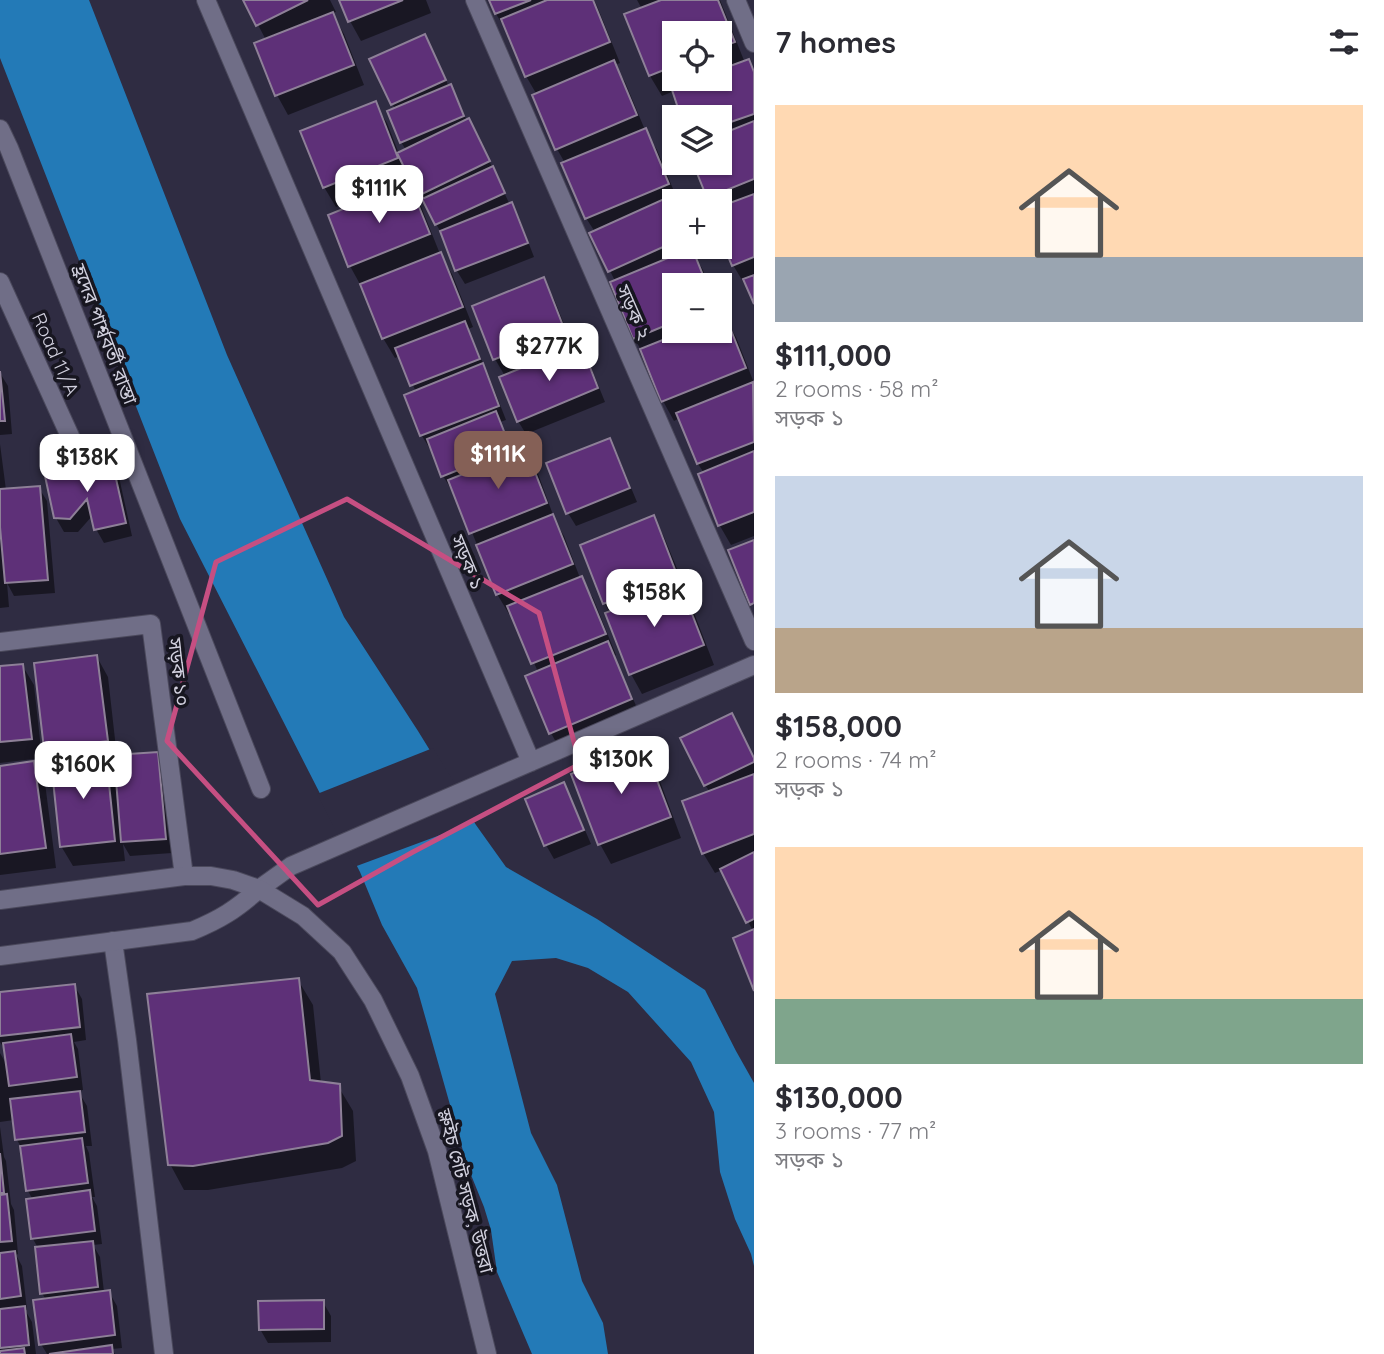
<!DOCTYPE html>
<html lang="en">
<head>
<meta charset="utf-8">
<style>
  body { margin:0; font-family:Quicksand,"Noto Sans Bengali",sans-serif; background:#f2f2f3; color:#2b2b33; height:100vh; display:flex; flex-direction:column; font-size:26px; white-space:nowrap }
  * { box-sizing:border-box; margin:0 }
  p { font-size:23px; color:#7c7c81 }
  .icon { flex:none; width:38px; height:38px; fill:none; stroke:currentColor; stroke-width:2; stroke-linecap:round; stroke-linejoin:round }
  .map { position:relative; flex:1; overflow:hidden }
  .details { display:flex; flex-direction:column; background:#fff; width:630px }
  .details>* { flex:none }
  .controls { position:absolute; left:662px; top:21px; display:grid; gap:14px }
  .controls a { display:grid; place-items:center; width:70px; height:70px; border-radius:0px; background:#fff; box-shadow:0 2px 5px #0004; font-size:35px }
  .price { position:absolute; translate:-50% -60px; padding:0 16px; border-radius:14px; background:#fff; color:#222; font-size:23px; line-height:46px; filter:drop-shadow(0 2px 4px #0008) }
  .price::after { content:''; position:absolute; left:50%; top:42px; width:21px; height:16px; margin-left:-10px; background:inherit; clip-path:polygon(0 0,100% 0,50% 100%) }
  .price.current { background:#856056; color:#fff }
  ul { padding:0; list-style:none }
  li { display:grid; align-content:center; gap:14px; height:371px; padding:0 21px }
  li span { display:grid; place-items:center; height:217px; border-radius:0px; color:#555 }
  li>.icon { margin-inline-start:auto }
  span .icon { width:126px; height:126px; fill:#fffc; stroke-width:1 }
  li b { font-size:30px }
  h2 { display:flex; justify-content:space-between; align-items:center; height:84px; padding:0 21px; font-size:30px }
  main { display:flex; flex:1; min-height:0 }
  .map>svg:first-child { display:block }
  .water { fill:#237ab7 }
  .pier { fill:#2f2c42 }
  .shadow { fill:#0007; fill-rule:evenodd }
  .building { fill:#5e3078; stroke:#8e8098; stroke-width:2 }
  .lines { fill:none; stroke-linecap:round; stroke-linejoin:round }
  .minor-casing { stroke:#4b495c; stroke-width:20 }
  .tertiary-casing { stroke:#4b495c; stroke-width:20 }
  .minor { stroke:#706e87; stroke-width:18 }
  .tertiary { stroke:#706e87; stroke-width:18 }
  .marked { fill:none; stroke:#c64f82; stroke-width:5; stroke-linejoin:round }
  .labels { text-anchor:middle; stroke-width:7; stroke-linejoin:round; paint-order:stroke }
  .street-label { font-size:19px; fill:#d1d0de; stroke:#171620 }
</style>
</head>
<body>
<main>
<div class="map">
<svg width="754" height="1354" viewBox="0 0 754 1354">
  <rect width="100%" height="100%" fill="#2f2c42"/>
  <path class="water" d="M0,0H89L227,355L344,617L418,731L476,825L506,867L597,919L705,990L736,1051L754,1083V1266L751,1254L735,1219L720,1172L714,1112L691,1062L628,992L588,968L556,958L512,961L495,994L531,1133L557,1185L582,1281L603,1323L608,1354H532L497,1272L491,1230L484,1207L467,1165L417,988L382,925L360,872L180,519L0,58Z"/>
  <path class="pier" d="M433,748L478,821L354,867L317,794Z"/>
  <path class="shadow" d="M245,0H330L336,12L332,13L344,34L364,85L288,115L277,95L266,40Z
    M341,0H426L431,13L361,41L350,21Z
    M491,0H594L597,6L620,63L615,65L625,82L645,130L657,150L678,201H674V206L667,209L674,222V247H685L687,252L692,251L703,270L709,285H674V331H719V311L722,318L724,317L736,337L754,383V536L731,545L720,526L700,475L704,473L698,464L680,418L674,421L663,401L646,358L634,338L615,281L592,234L595,232L586,218L565,163L557,149L534,96L537,95L526,76L508,33L496,14Z
    M637,0H720L745,63L749,61L754,71V300L747,284L745,285L733,265L719,230V201H710L695,163H719V117H683L674,91L662,96L650,76L626,15L642,9ZM674,33H719V79H674Z
    M432,49L449,87L450,86L458,100L467,121L476,133L510,205L519,218L534,257L465,284L457,271L444,238L410,177L336,207L324,187L375,104L387,123L399,154L406,150L401,142L395,109L372,60Z
    M409,184L420,204L440,254L452,274L473,327L468,329L490,379L506,420L500,422L515,456L526,452L537,471L556,523L564,536L580,578L593,598L616,655L614,656L642,719L562,753L551,733L538,672L512,612L509,614L497,594L454,488L451,489L443,476L432,448L430,449L422,436L406,396L416,392L400,356L395,358L383,338L361,286L350,266Z
    M543,279L554,299L574,349L580,346L588,360L605,402L526,434L518,421L505,376L495,359Z
    M0,373L8,386L12,434L0,435Z
    M609,440L617,454L637,502L576,526L568,513Z
    M0,444L6,490L39,488L47,501L55,593L14,596L7,583L9,607L0,608Z
    M111,463L119,477L132,536L104,543L96,529L93,515L78,532H64L56,518Z
    M653,517L664,537L688,595L685,596L691,605L714,665L642,694L631,674L610,613L605,604L582,546Z
    M97,657L108,677L117,757L157,754L165,767L172,853L130,856L123,844L125,861L73,866L61,846L54,763L46,749ZM116,761L117,779L108,762Z
    M22,665L34,685L42,758L0,763V668Z
    M739,729L754,759V987L735,939L753,931L722,870L715,873L703,853L710,792L705,785Z
    M643,749L655,768L681,838L611,864L600,844Z
    M33,763L45,783L56,868L0,875V767Z
    M564,784L571,798L591,844L554,859L546,845L527,800Z
    M298,980L313,1005L321,1083L338,1086L353,1111L356,1161L342,1168L208,1190H184L170,1164Z
    M74,985L82,999L86,1040L74,1042L78,1049L83,1090L78,1091L87,1106L92,1146H86L89,1153L95,1197H92L97,1206L102,1244L93,1245L100,1257L104,1292H109L117,1306L122,1348L112,1349L115,1354H47L41,1344L46,1300L42,1293L38,1248L33,1239V1200L28,1191L23,1150L17,1140L14,1120L0,1122V1053L8,1067L5,1050L0,1042V993Z
    M0,1127L4,1157L6,1161L11,1204L14,1210L18,1254L16,1255L22,1266L27,1310H25L32,1322L36,1354H0Z
    M323,1302L331,1316V1342L268,1343L260,1329Z"/>
  <path class="building" d="M243,0H308L256,26Z
    M339,0H403L348,22Z
    M489,0H531L495,14Z
    M547,0H593L610,42L525,77L501,19Z
    M661,0H718L735,42L719,48V33H674V66L649,76L624,14Z
    M333,12L354,65L275,96L254,43Z
    M425,34L446,80L391,105L369,59Z
    M749,59L754,72V114L719,126V117H681L671,87L695,79H719V70Z
    M614,60L637,115L555,150L532,95Z
    M451,84L464,116L400,143L387,111Z
    M376,101L398,158L323,188L300,131Z
    M469,118L490,161L418,196L397,153Z
    M754,121V179L707,198L693,163H719V135Z
    M646,128L669,184L585,219L561,163Z
    M493,166L505,193L435,225L422,199Z
    M409,182L430,234L348,267L328,215Z
    M754,194V257L732,266L719,234V207Z
    M664,199L674,222V242L608,272L589,233Z
    M512,202L528,243L455,271L440,231Z
    M692,248L707,285H674V322L633,339L610,282Z
    M441,252L463,307L382,339L360,284Z
    M754,275V304L743,279Z
    M544,277L565,331L493,360L472,306Z
    M725,315L746,368L661,402L640,349L685,331H719V317Z
    M465,321L480,359L410,386L395,348Z
    M581,344L598,388L517,422L499,377Z
    M483,363L499,406L420,436L404,395Z
    M0,371L5,421H0Z
    M753,382L754,442L697,464L676,413Z
    M496,411L511,449L441,477L427,439Z
    M610,438L630,488L566,514L546,463Z
    M526,449L547,503L469,534L448,480Z
    M754,451V512L718,526L698,474Z
    M112,461L126,523L94,530L87,499L70,519L54,518L45,476Z
    M40,486L48,580L5,583L0,527V489Z
    M553,514L573,564L496,595L476,545Z
    M654,515L677,575L603,604L580,545Z
    M754,540V603L750,605L728,550Z
    M582,576L606,634L531,664L507,606Z
    M680,583L704,645L629,675L605,613Z
    M608,641L632,699L549,734L525,676Z
    M97,655L108,741L44,749L34,663Z
    M23,664L32,739L0,742V666Z
    M732,713L754,758V762L704,786L680,738Z
    M644,746L671,817L598,845L571,774Z
    M158,752L166,839L121,842L114,755Z
    M106,755L115,841L60,847L51,761Z
    M34,761L46,848L0,854V766Z
    M754,774V834L702,854L682,801Z
    M564,782L584,830L544,846L525,799Z
    M754,852V919L746,923L720,869Z
    M754,929V991L733,938Z
    M299,978L310,1080L340,1084L342,1136L328,1143L193,1166L168,1165L147,994Z
    M75,984L80,1027L0,1036V992Z
    M71,1034L77,1077L9,1086L3,1043Z
    M80,1091L85,1132L15,1140L10,1099Z
    M82,1138L88,1183L26,1191L20,1146Z
    M0,1153L4,1193H0Z
    M90,1190L95,1231L31,1239L26,1199Z
    M7,1194L12,1241L0,1242V1195Z
    M93,1241L98,1287L40,1294L35,1247Z
    M15,1251L21,1296L0,1299V1253Z
    M110,1290L115,1335L39,1345L33,1300Z
    M324,1300V1329L259,1330L258,1301Z
    M25,1306L29,1345L0,1348V1309Z
    M112,1345L113,1354H49Z
    M24,1348L25,1354H0V1351Z"/>
  <g class="lines">
    <defs>
      <path id="minor" d="M206,0L531,762
        M475,0L754,641
        M736,0L754,43
        M0,129L9,148L261,789
        M0,282L74,445
        M0,642L151,624L184,876
        M259,889L291,866L754,665
        M113,941L127,1040L164,1354"/>
      <path id="tertiary" d="M0,900L184,876H211L233,880L259,889L303,916L342,952L373,1000L410,1076L437,1151L487,1354
        M0,956L192,931C221,919 235,910 259,889"/>
    </defs>
    <use href="#minor" class="minor-casing"/>
    <use href="#tertiary" class="tertiary-casing"/>
    <use href="#minor" class="minor"/>
    <use href="#tertiary" class="tertiary"/>
  </g>
  <path class="marked" d="M347,499L539,613L580,764L413,852L318,905L167,741L216,562Z"/>
  <g class="labels">
    <g class="street-label">
      <text transform="translate(634 312) rotate(66)" y="7">সড়ক ২</text>
      <text transform="translate(105 334) rotate(69)" y="7">হ্রদের পার্শ্ববর্তী রাস্তা</text>
      <text transform="translate(56 354) rotate(66)" y="7">Road 11/A</text>
      <text transform="translate(468 562) rotate(67)" y="7">সড়ক ১</text>
      <text transform="translate(179 672) rotate(83)" y="7">সড়ক ১০</text>
      <text transform="translate(466 1191) rotate(75)" y="7">স্লুইচ গেট সড়ক, উত্তরা</text>
    </g>
  </g>
</svg>
<div class="controls">
<a><svg class="icon" aria-label="locate" viewBox="0 0 24 24"><circle cx="12" cy="12" r="6"/><path d="M12 2v4M12 18v4M2 12h4M18 12h4"/></svg></a>
<a><svg class="icon" aria-label="layers" viewBox="0 0 24 24"><path d="M12 4l9 5-9 5-9-5zM3 14l9 5 9-5"/></svg></a>
<a>+</a>
<a>−</a>
</div>
<b class="price" style="left:379px;top:225px">$111K</b>
<b class="price" style="left:549px;top:383px">$277K</b>
<b class="price current" style="left:498px;top:491px">$111K</b>
<b class="price" style="left:87px;top:494px">$138K</b>
<b class="price" style="left:654px;top:629px">$158K</b>
<b class="price" style="left:621px;top:796px">$130K</b>
<b class="price" style="left:83px;top:801px">$160K</b>
</div>
<section class="details">
<h2>7 homes<svg class="icon" aria-label="filters" viewBox="0 0 24 24"><path d="M4 7h16M4 17h16"/><circle cx="9" cy="7" r="2"/><circle cx="15" cy="17" r="2"/></svg></h2>
<ul>
<li><span style="background:linear-gradient(#ffd9b3 70%,#9aa5b1 0)"><svg class="icon" aria-label="home" viewBox="0 0 24 24"><path d="M3 11l9-7 9 7M6 9v11h12V9"/></svg></span><div><b>$111,000</b><p>2 rooms · 58 m²</p><p>সড়ক ১</p></div></li>
<li><span style="background:linear-gradient(#c9d6e8 70%,#b9a48a 0)"><svg class="icon" aria-label="home" viewBox="0 0 24 24"><path d="M3 11l9-7 9 7M6 9v11h12V9"/></svg></span><div><b>$158,000</b><p>2 rooms · 74 m²</p><p>সড়ক ১</p></div></li>
<li><span style="background:linear-gradient(#ffd9b3 70%,#7fa58c 0)"><svg class="icon" aria-label="home" viewBox="0 0 24 24"><path d="M3 11l9-7 9 7M6 9v11h12V9"/></svg></span><div><b>$130,000</b><p>3 rooms · 77 m²</p><p>সড়ক ১</p></div></li>
</ul>
</section>
</main>
</body>
</html>
